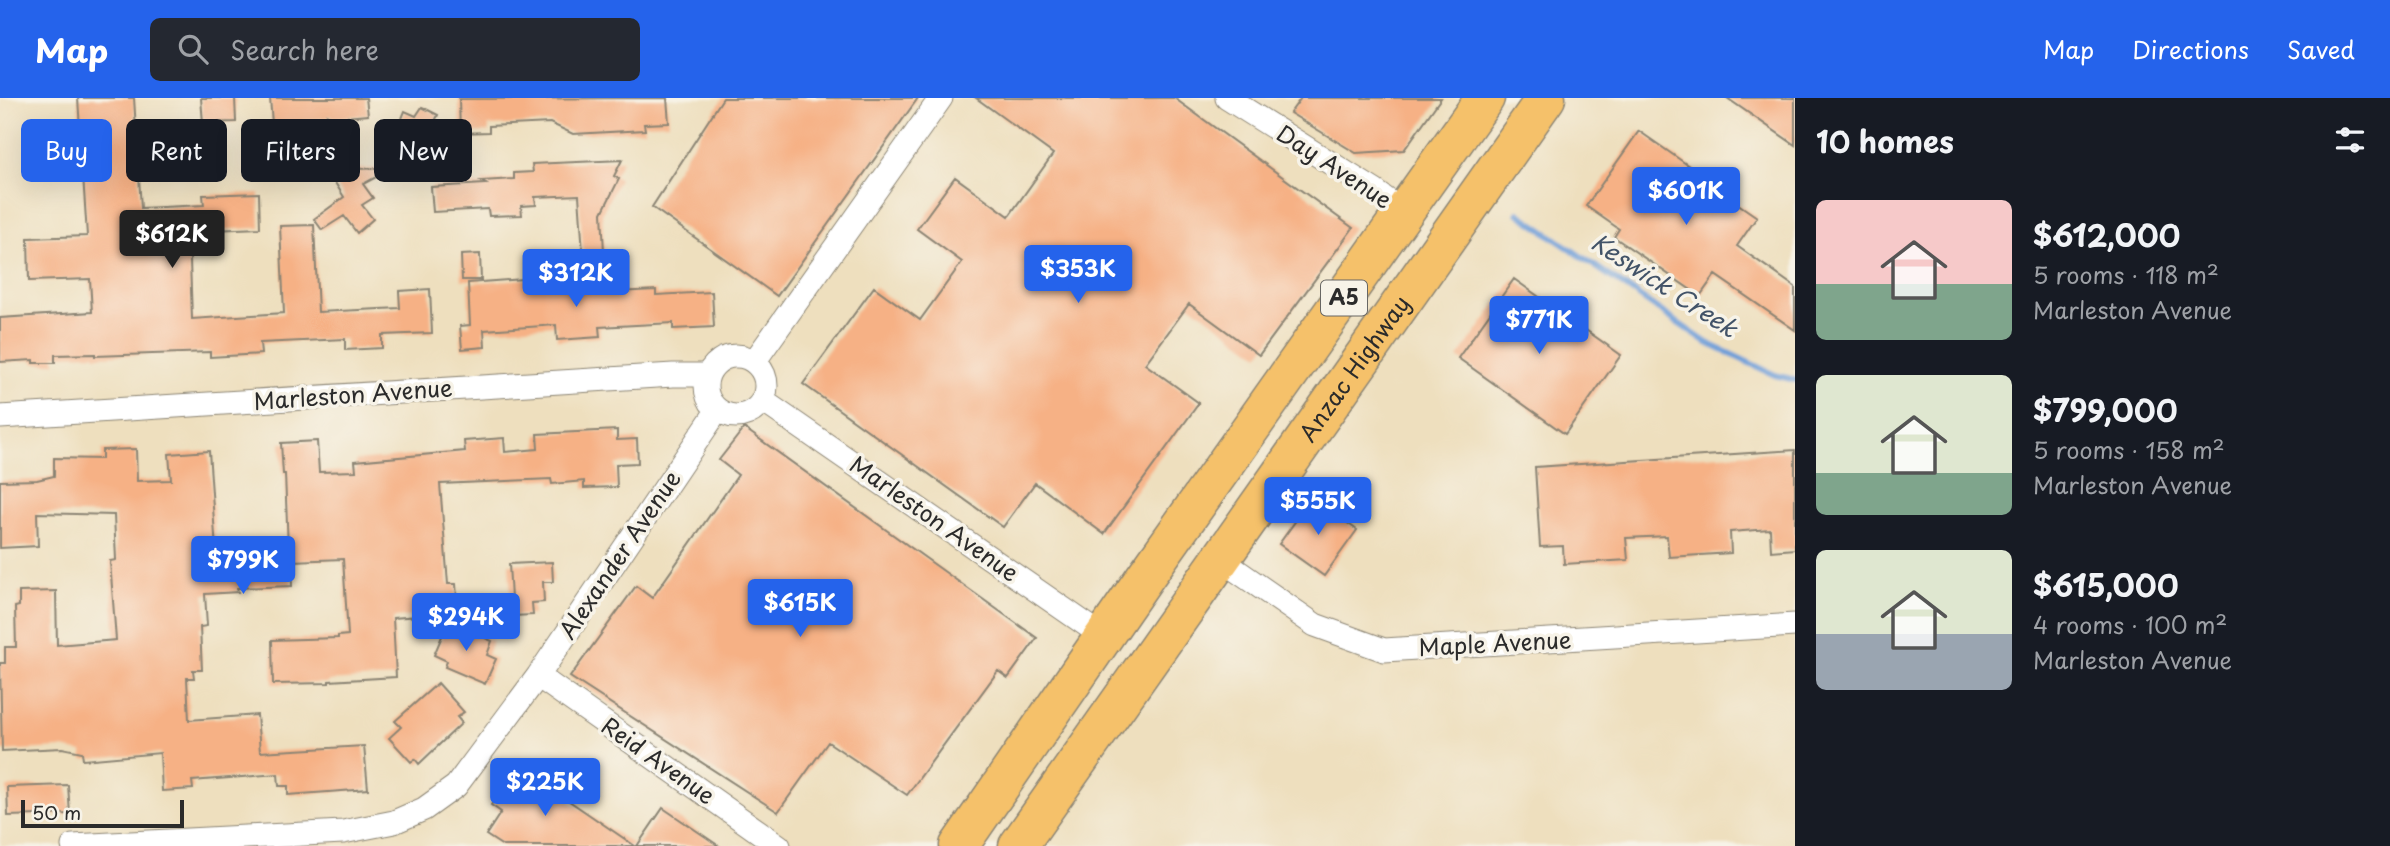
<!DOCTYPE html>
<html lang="en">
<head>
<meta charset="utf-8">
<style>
  body { margin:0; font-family:"Playpen Sans",sans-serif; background:#242831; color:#f1f3f6; height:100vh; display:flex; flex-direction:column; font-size:26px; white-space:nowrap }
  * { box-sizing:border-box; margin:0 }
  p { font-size:23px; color:#9ea1a6 }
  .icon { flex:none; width:38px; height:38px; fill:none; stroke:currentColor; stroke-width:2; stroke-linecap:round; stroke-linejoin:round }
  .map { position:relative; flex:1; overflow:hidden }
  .side { display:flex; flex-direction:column; background:#171b24; width:595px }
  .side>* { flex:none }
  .banner { position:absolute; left:21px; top:21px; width:665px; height:63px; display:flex; gap:14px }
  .scale { position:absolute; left:21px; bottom:18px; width:163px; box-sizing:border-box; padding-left:7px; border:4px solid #2b2b2b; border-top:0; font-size:19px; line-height:24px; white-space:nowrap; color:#2b2b2b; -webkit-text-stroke:5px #f7f3e8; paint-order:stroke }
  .price { position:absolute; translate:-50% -60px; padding:0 16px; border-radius:7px; background:#2563eb; color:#fff; font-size:23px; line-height:46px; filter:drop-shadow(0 2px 4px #0008) }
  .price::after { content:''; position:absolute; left:50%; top:42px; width:21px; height:16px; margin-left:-10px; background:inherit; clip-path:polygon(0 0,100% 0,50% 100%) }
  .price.selected { background:#222; color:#fff }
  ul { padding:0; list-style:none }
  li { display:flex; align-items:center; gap:21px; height:175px; padding:0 21px }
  li span { display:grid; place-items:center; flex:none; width:196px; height:140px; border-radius:10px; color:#555 }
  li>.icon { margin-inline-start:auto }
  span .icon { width:84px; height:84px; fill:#fffc; stroke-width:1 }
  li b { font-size:30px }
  h2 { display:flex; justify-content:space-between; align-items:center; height:84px; padding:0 21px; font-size:30px }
  .pill { padding:0 24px; border-radius:10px; background:#171b24; box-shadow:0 7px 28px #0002; font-size:24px; line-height:63px }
  .pill.selected { background:#2563eb; color:#fff }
  header { display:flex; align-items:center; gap:42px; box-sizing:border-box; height:98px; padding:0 35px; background:#2563eb; color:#fff }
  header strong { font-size:33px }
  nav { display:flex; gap:38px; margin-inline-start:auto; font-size:24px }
  .search { width:490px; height:63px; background:#242831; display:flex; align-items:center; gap:18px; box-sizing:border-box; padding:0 24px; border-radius:10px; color:#9ea1a6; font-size:26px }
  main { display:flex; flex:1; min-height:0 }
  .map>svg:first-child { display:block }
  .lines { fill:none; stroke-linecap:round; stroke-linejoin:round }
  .stream { stroke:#6e9ed8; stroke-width:6 }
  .building { fill:#f6b185 }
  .street-casing { stroke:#8c8574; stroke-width:25 }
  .highway-casing { stroke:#8c8574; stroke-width:41 }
  .street { stroke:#fff; stroke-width:23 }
  .highway { stroke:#f5c16b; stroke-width:38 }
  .labels { text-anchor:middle; stroke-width:7; stroke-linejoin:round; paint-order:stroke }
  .shield { fill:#f7f3e8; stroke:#686764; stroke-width:2 }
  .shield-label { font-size:21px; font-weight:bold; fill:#2b2b2b }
  .street-label { font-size:23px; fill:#2b2b2b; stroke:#f7f3e8 }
  .water-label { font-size:24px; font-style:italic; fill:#425368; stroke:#f7f3e8 }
</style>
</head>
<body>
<header>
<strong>Map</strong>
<div class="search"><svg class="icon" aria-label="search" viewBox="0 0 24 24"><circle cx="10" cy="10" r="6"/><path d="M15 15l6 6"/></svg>Search here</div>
<nav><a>Map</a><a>Directions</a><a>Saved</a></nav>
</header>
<main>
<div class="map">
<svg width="1795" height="748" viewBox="0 0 1795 748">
  <rect width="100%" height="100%" fill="#f7f3e8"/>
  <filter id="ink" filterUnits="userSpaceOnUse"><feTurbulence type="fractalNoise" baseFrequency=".0143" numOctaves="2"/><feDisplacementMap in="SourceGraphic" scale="14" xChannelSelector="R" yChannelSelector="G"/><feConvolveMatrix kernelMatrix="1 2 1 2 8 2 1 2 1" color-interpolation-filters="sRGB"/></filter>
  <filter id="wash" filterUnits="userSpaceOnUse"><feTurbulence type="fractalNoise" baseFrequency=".00686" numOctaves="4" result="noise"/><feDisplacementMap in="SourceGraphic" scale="28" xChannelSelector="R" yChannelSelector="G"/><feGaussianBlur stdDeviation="1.57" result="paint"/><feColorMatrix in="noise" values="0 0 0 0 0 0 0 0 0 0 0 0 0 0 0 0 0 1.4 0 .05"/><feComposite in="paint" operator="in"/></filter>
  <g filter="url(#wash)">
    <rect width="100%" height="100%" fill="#eedfbe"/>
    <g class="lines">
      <path class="stream" d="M1518,115L1707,245L1775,277L1795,282"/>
    </g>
    <g id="blocks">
      <path class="building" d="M78,0H134L141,110L204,107L203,97L259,95L260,130L189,133L192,221L284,215L280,128L314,127L318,214L400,210L399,193L430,191L432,235L382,237V250L345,252V241L260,245L261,256L210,259V254L95,258V256L55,257V265H33V262L0,264V220L92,214L90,181L29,183L28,140L87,138Z
        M201,0H235L236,24L203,25Z
        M270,0H366L368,17L334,20L328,17L330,20L304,22L307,61L275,64Z
        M667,0L669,25L644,26L645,32L573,36L550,25L489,28V34L460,35L459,1Z
        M723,0H918L777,198L652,109Z
        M976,0H1174L1353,130L1259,257L1189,206L1145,266L1199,305L1104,436L1035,385L1003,429L803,286L874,189L920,222L962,164L917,131L955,79L1009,118L1053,56Z
        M1301,0H1441L1404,52L1356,55L1290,15Z
        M1727,0H1795V47Z
        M422,9L438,17L429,36L395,38L405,13L416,18Z
        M1639,33L1699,75L1691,87L1721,108L1728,99L1757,119L1737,148L1795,189V232L1715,177L1700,198L1614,139L1619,131L1586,108Z
        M622,62L614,78L619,81L602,115L604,154L583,155L579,97L535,99L536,107L521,108L522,117L489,118L488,111L433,114L431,89L486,86L481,83L514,81V75L533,74L532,66Z
        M393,70L363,86L373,100L362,107L373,121L357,135L344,118L322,132L314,121L344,99L334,83L352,71Z
        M480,156L481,182H462L461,157Z
        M536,180L537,187L596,183L597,195L656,192V197L712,194L714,229L673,231V225L599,229L600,239L557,242L556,227L484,232L485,249L462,251L460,228L470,227L468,185Z
        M1514,181L1621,257L1565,336L1458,260Z
        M744,330L1037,540L1008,580L998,573L907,697L828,644L778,714L570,579L636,488L652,500L738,377L719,362Z
        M617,332V342L637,341L638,365L616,366L617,389L584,390V383L552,386L551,381L440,386L448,486H456L458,515L393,520L396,579L329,583V585L273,586L272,542L338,540V538L348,537L343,461L291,463L292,488L237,490L238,494L205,496L207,528L200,529L202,572H193L194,580H187L189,622L257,617L260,654L364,648L368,691L288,697V688H279L278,676L192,683L193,691L162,693L160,655L83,662L82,654L62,650L2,653L0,565H5V549H16L15,509L19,508V494L56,493L57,547L116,542L110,463L116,462L114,417L37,415L38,448L0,450V383L37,382L54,378V360L102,361V352L136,351L137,383L171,382L169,356L209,353L216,452L288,450L285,376H283L281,345L317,343L319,374L356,373L355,363L465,353L464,343L504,340L505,354L538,351L537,336Z
        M1795,352V451L1771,453L1770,431L1730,434L1731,455L1669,459L1667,438L1626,440L1628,462L1564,466L1563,448L1540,449L1535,369Z
        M1312,400L1357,432L1324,478L1279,446Z
        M552,464L553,484H543L544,504L532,505L533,517L512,518L509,466Z
        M448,524L492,543L487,557L496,561L485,586L445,569L447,563L434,557Z
        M438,585L464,614L457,619L462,625L419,666L415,661L411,664L389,640L401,629L395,623Z
        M518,668L635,748H503L486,737L501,714L491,707Z
        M68,687L70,716L8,718L7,689Z
        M663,710L719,748H637Z"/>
    </g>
  </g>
  <g filter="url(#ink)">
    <use href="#blocks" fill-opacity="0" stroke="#8c8574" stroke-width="2"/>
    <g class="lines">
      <defs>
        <path id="street" d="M1227,0L1375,93L1405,115
          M706 288a30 30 0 1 1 60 0a30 30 0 1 1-60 0Z
          M754,264L941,0
          M763,303L1104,539
          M0,319L673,277H707
          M1220,461L1315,527L1384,552L1795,527
          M538,578L779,748
          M73,748L343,734L394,724L424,711L456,688L538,578L717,313"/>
        <g id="highway">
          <path d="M959,748L1145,479L1485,0"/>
          <path id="s1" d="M1018,748L1546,0"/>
        </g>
      </defs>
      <use href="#street" class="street-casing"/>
      <use href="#highway" class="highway-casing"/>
      <use href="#street" class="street"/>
      <use href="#highway" class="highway"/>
    </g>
  </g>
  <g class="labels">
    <rect class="shield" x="1321" y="182.5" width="46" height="35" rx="5"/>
    <g class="shield-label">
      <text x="1344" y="207">A5</text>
    </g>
    <g class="street-label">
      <text transform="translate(1334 69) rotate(33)" y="8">Day Avenue</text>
      <text dy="8" stroke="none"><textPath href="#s1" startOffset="584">Anzac Highway</textPath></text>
      <text transform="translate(353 297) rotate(-4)" y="8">Marleston Avenue</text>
      <text transform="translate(934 421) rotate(35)" y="8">Marleston Avenue</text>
      <text transform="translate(620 457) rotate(-56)" y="8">Alexander Avenue</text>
      <text transform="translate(1495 546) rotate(-3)" y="8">Maple Avenue</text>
      <text transform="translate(658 663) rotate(35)" y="8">Reid Avenue</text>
    </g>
    <g class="water-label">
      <text transform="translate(1664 188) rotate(33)" y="8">Keswick Creek</text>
    </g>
  </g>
</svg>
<div class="scale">50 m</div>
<b class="price" style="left:1686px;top:129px">$601K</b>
<b class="price selected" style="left:172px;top:172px">$612K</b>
<b class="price" style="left:1078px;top:207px">$353K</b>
<b class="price" style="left:576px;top:211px">$312K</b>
<b class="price" style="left:1539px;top:258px">$771K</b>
<b class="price" style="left:1318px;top:439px">$555K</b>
<b class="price" style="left:243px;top:498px">$799K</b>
<b class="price" style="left:800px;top:541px">$615K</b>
<b class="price" style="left:466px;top:555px">$294K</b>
<b class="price" style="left:545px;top:720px">$225K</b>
<div class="banner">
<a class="pill selected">Buy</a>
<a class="pill">Rent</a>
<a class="pill">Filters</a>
<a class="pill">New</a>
</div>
</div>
<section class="side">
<h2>10 homes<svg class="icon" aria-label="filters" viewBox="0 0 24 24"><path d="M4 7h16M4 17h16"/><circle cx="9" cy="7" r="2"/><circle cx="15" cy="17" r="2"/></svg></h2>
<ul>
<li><span style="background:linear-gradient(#f6c9c9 60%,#7fa58c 0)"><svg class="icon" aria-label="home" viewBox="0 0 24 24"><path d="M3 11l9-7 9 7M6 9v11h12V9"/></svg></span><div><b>$612,000</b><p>5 rooms · 118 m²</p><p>Marleston Avenue</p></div></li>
<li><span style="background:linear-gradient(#dfe7d0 70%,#7fa58c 0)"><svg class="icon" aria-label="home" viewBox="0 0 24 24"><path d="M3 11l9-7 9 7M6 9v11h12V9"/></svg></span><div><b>$799,000</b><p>5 rooms · 158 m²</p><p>Marleston Avenue</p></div></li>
<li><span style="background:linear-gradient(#dfe7d0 60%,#9aa5b1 0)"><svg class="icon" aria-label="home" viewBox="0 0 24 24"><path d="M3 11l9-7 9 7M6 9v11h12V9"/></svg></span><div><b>$615,000</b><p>4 rooms · 100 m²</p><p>Marleston Avenue</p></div></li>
</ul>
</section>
</main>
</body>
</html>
